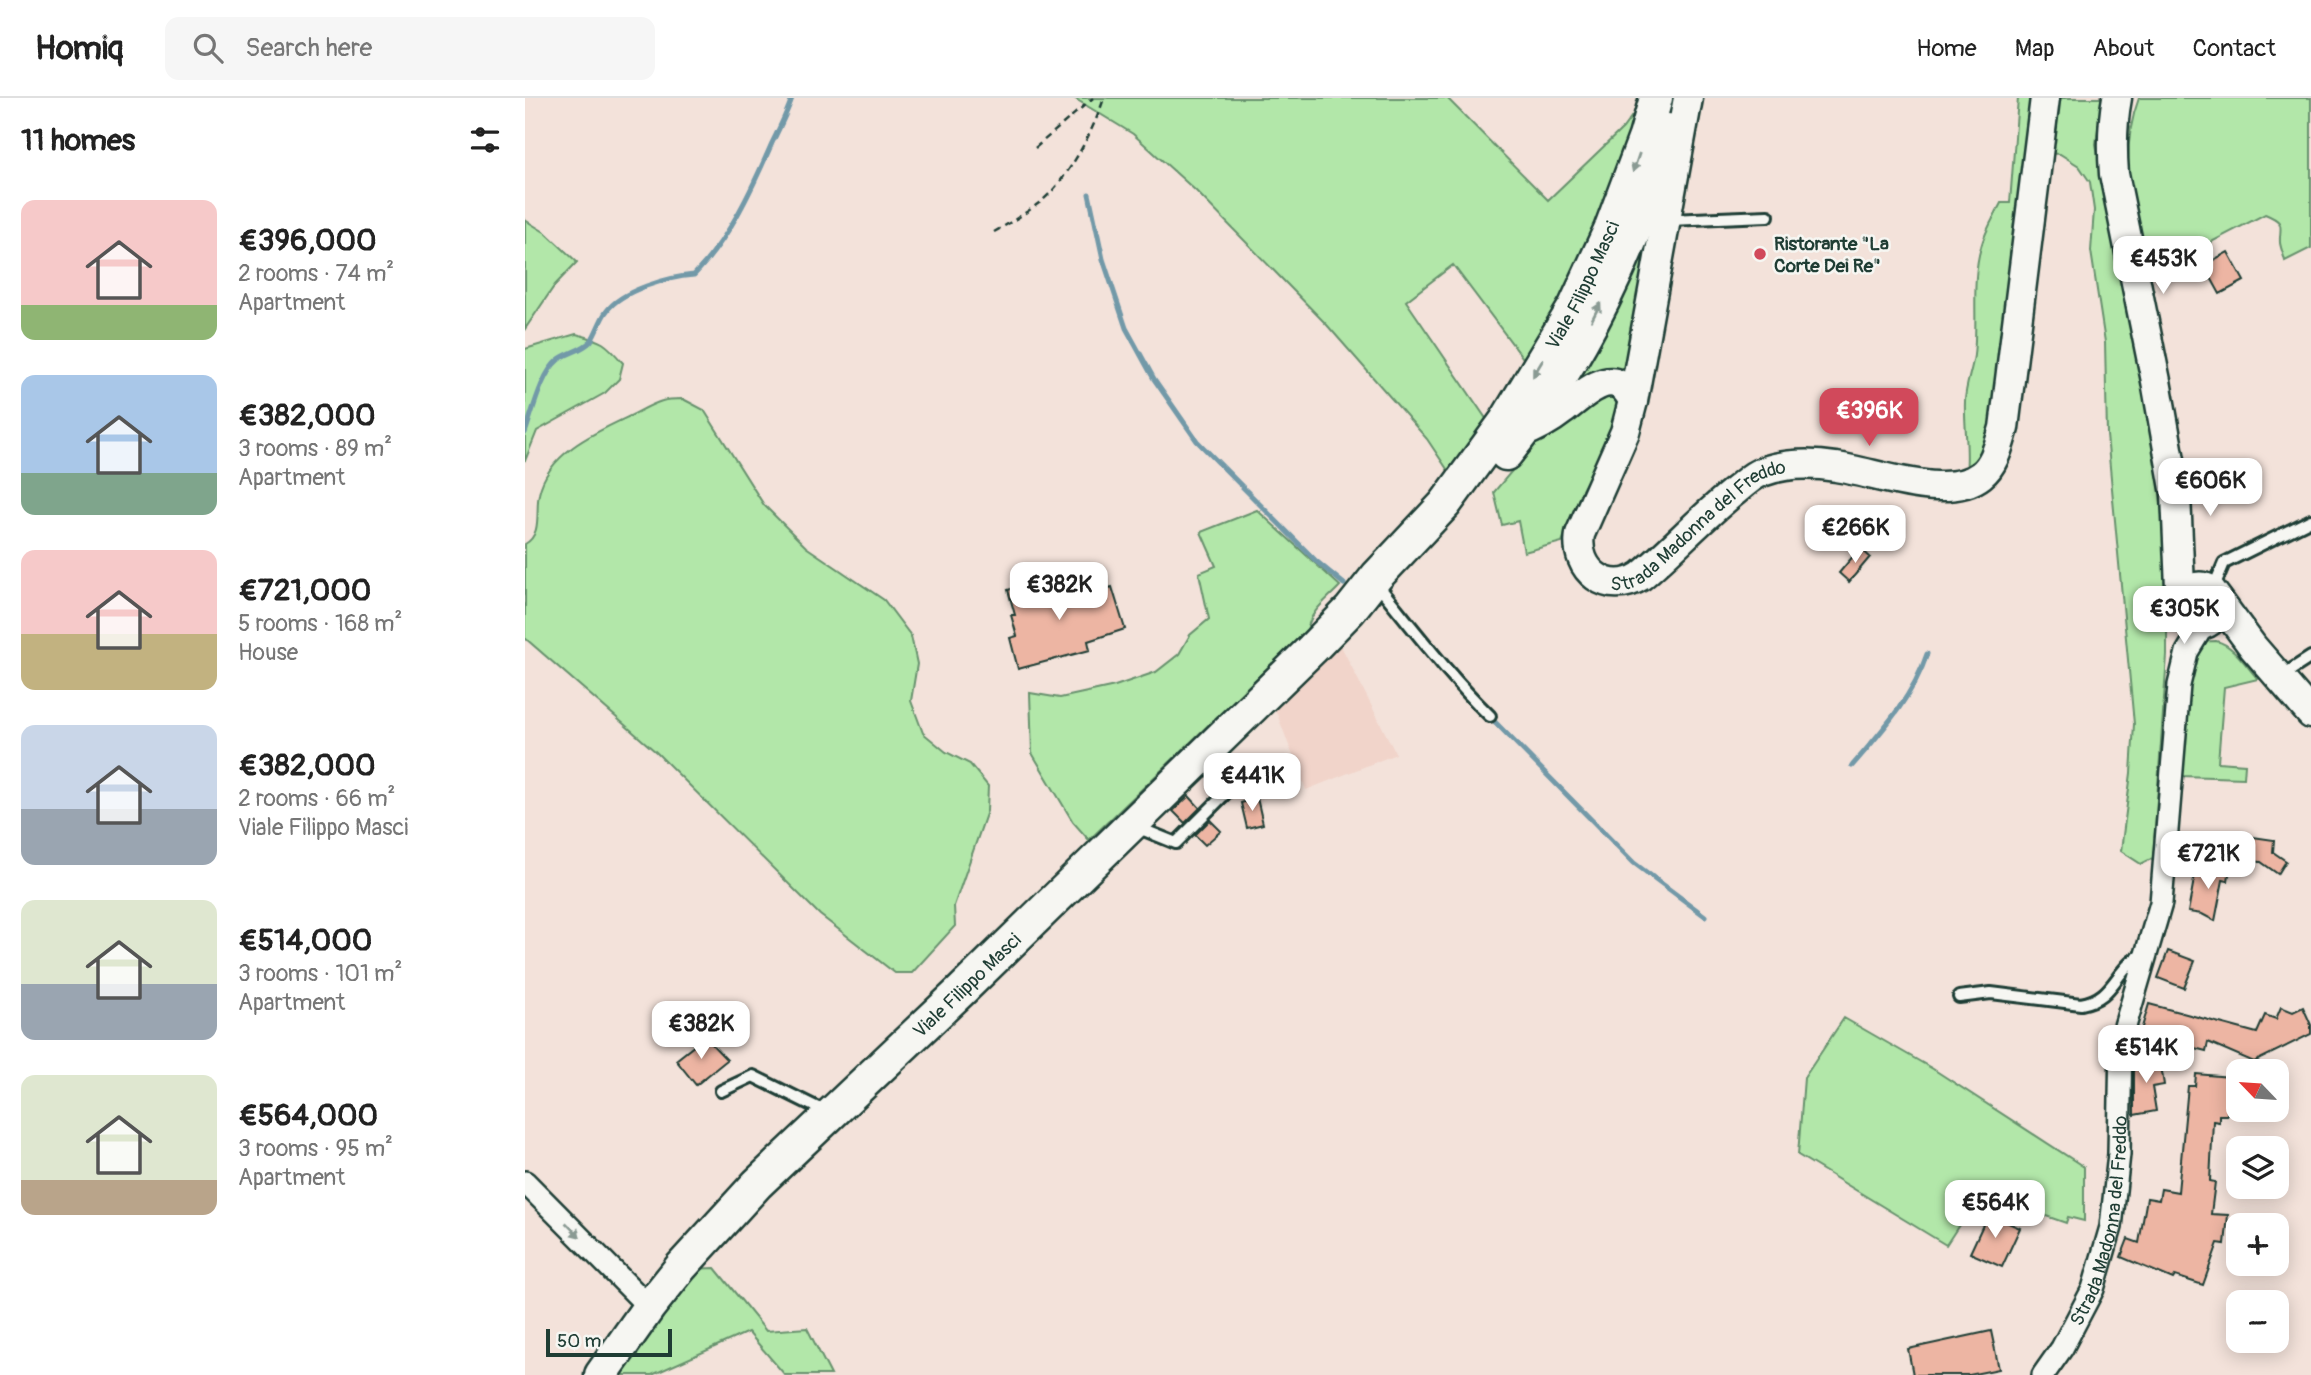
<!DOCTYPE html>
<html lang="en">
<head>
<meta charset="utf-8">
<style>
  body { margin:0; font-family:Pangolin,sans-serif; background:#f6f6f6; color:#222; height:100vh; display:flex; flex-direction:column; font-size:26px; white-space:nowrap }
  * { box-sizing:border-box; margin:0 }
  p { font-size:23px; color:#767676 }
  .icon { flex:none; width:38px; height:38px; fill:none; stroke:currentColor; stroke-width:2; stroke-linecap:round; stroke-linejoin:round }
  .map { position:relative; flex:1; overflow:hidden }
  .side { display:flex; flex-direction:column; background:#fff; width:525px }
  .side>* { flex:none }
  .needle { width:46px; rotate:295deg }
  .tools { position:absolute; left:1701px; top:961px; display:grid; gap:14px }
  .tools a { display:grid; place-items:center; width:63px; height:63px; border-radius:14px; background:#fff; box-shadow:0 4px 18px #0003; font-size:35px }
  .scale { position:absolute; left:21px; bottom:18px; width:126px; box-sizing:border-box; padding-left:7px; border:4px solid #1f3d34; border-top:0; font-size:19px; line-height:24px; white-space:nowrap; color:#1f3d34; -webkit-text-stroke:5px #f6f6f2; paint-order:stroke }
  .price { position:absolute; translate:-50% -60px; padding:0 16px; border-radius:14px; background:#fff; color:#222; font-size:23px; line-height:46px; filter:drop-shadow(0 2px 4px #0008) }
  .price::after { content:''; position:absolute; left:50%; top:42px; width:21px; height:16px; margin-left:-10px; background:inherit; clip-path:polygon(0 0,100% 0,50% 100%) }
  .price.on { background:#d1495b; color:#fff }
  ul { padding:0; list-style:none }
  li { display:flex; align-items:center; gap:21px; height:175px; padding:0 21px }
  li span { display:grid; place-items:center; flex:none; width:196px; height:140px; border-radius:14px; color:#555 }
  li>.icon { margin-inline-start:auto }
  span .icon { width:84px; height:84px; fill:#fffc; stroke-width:1 }
  li b { font-size:30px }
  h2 { display:flex; justify-content:space-between; align-items:center; height:84px; padding:0 21px; font-size:30px }
  header { display:flex; align-items:center; gap:42px; box-sizing:border-box; height:98px; padding:0 35px; background:#fff; border-bottom:2px solid #e0e0e0 }
  header strong { font-size:33px }
  nav { display:flex; gap:38px; margin-inline-start:auto; font-size:24px }
  .search { width:490px; height:63px; background:#f6f6f6; display:flex; align-items:center; gap:18px; box-sizing:border-box; padding:0 24px; border-radius:14px; color:#767676; font-size:26px }
  main { display:flex; flex:1; min-height:0 }
  .map>svg:first-child { display:block }
  .built { fill:#f1d4ca }
  .green { fill:#b2e7a9; stroke:#68926e; stroke-width:2 }
  .lines { fill:none; stroke-linecap:round; stroke-linejoin:round }
  .stream { stroke:#7299a8; stroke-width:5 }
  .building { fill:#edb5a3; stroke:#1f3d34; stroke-width:2 }
  .lane-casing { stroke:#1f3d34; stroke-width:16 }
  .street-casing { stroke:#1f3d34; stroke-width:26 }
  .secondary-casing { stroke:#1f3d34; stroke-width:33 }
  .primary-casing { stroke:#1f3d34; stroke-width:37 }
  .path { stroke:#1f3d34; stroke-width:2.5; stroke-dasharray:7 5; stroke-linecap:butt }
  .lane { stroke:#f6f6f2; stroke-width:10 }
  .street { stroke:#f6f6f2; stroke-width:21 }
  .secondary { stroke:#f6f6f2; stroke-width:28 }
  .primary { stroke:#f6f6f2; stroke-width:32 }
  .oneway { fill:#8a9a93 }
  .poi-dot { fill:#d1495b; stroke:#f6f6f2; stroke-width:2.5 }
  .labels { text-anchor:middle; stroke-width:5; stroke-linejoin:round; paint-order:stroke }
  .poi-label { font-size:19px; font-weight:bold; fill:#1f3d34; stroke:#f6f6f2; text-anchor:start }
  .street-label { font-size:19px; fill:#1f3d34; stroke:#f6f6f2 }
</style>
</head>
<body>
<header>
<strong>Homiq</strong>
<div class="search"><svg class="icon" aria-label="search" viewBox="0 0 24 24"><circle cx="10" cy="10" r="6"/><path d="M15 15l6 6"/></svg>Search here</div>
<nav><a>Home</a><a>Map</a><a>About</a><a>Contact</a></nav>
</header>
<main>
<section class="side">
<h2>11 homes<svg class="icon" aria-label="filters" viewBox="0 0 24 24"><path d="M4 7h16M4 17h16"/><circle cx="9" cy="7" r="2"/><circle cx="15" cy="17" r="2"/></svg></h2>
<ul>
<li><span style="background:linear-gradient(#f6c9c9 75%,#8fb573 0)"><svg class="icon" aria-label="home" viewBox="0 0 24 24"><path d="M3 11l9-7 9 7M6 9v11h12V9"/></svg></span><div><b>€396,000</b><p>2 rooms · 74 m²</p><p>Apartment</p></div></li>
<li><span style="background:linear-gradient(#a9c7e8 70%,#7fa58c 0)"><svg class="icon" aria-label="home" viewBox="0 0 24 24"><path d="M3 11l9-7 9 7M6 9v11h12V9"/></svg></span><div><b>€382,000</b><p>3 rooms · 89 m²</p><p>Apartment</p></div></li>
<li><span style="background:linear-gradient(#f6c9c9 60%,#c2b280 0)"><svg class="icon" aria-label="home" viewBox="0 0 24 24"><path d="M3 11l9-7 9 7M6 9v11h12V9"/></svg></span><div><b>€721,000</b><p>5 rooms · 168 m²</p><p>House</p></div></li>
<li><span style="background:linear-gradient(#c9d6e8 60%,#9aa5b1 0)"><svg class="icon" aria-label="home" viewBox="0 0 24 24"><path d="M3 11l9-7 9 7M6 9v11h12V9"/></svg></span><div><b>€382,000</b><p>2 rooms · 66 m²</p><p>Viale Filippo Masci</p></div></li>
<li><span style="background:linear-gradient(#dfe7d0 60%,#9aa5b1 0)"><svg class="icon" aria-label="home" viewBox="0 0 24 24"><path d="M3 11l9-7 9 7M6 9v11h12V9"/></svg></span><div><b>€514,000</b><p>3 rooms · 101 m²</p><p>Apartment</p></div></li>
<li><span style="background:linear-gradient(#dfe7d0 75%,#b9a48a 0)"><svg class="icon" aria-label="home" viewBox="0 0 24 24"><path d="M3 11l9-7 9 7M6 9v11h12V9"/></svg></span><div><b>€564,000</b><p>3 rooms · 95 m²</p><p>Apartment</p></div></li>
</ul>
</section>
<div class="map">
<svg width="1786" height="1277" viewBox="0 0 1786 1277">
  <rect width="100%" height="100%" fill="#f3e2da"/>
  <filter id="ink" filterUnits="userSpaceOnUse"><feTurbulence type="fractalNoise" baseFrequency=".0143" numOctaves="2"/><feDisplacementMap in="SourceGraphic" scale="14" xChannelSelector="R" yChannelSelector="G"/><feConvolveMatrix kernelMatrix="1 2 1 2 8 2 1 2 1" color-interpolation-filters="sRGB"/></filter>
  <g filter="url(#ink)">
    <path class="built" d="M814,544L871,656L781,692L749,608Z"/>
    <path class="green" d="M549,0H922L1023,102L1098,30L1120,0L1083,114L1004,268L928,167L881,203L964,325L924,374L902,341L802,227L671,93L608,36Z
      M1493,0H1509L1464,344L1441,375C1444,352 1439,328 1440,304C1440,288 1447,273 1449,257C1453,221 1446,184 1456,149C1460,133 1469,119 1476,105H1485Z
      M1525,0H1577L1571,46L1634,379L1642,477V557L1628,760L1616,766L1596,753L1606,675L1609,626L1582,337L1580,244L1566,153L1569,112L1565,84L1554,68L1535,56L1518,55Z
      M1614,0H1786V150L1760,163C1759,158 1756,151 1755,145C1754,128 1762,125 1740,116L1619,179C1608,120 1592,58 1614,0Z
      M1134,96L1099,284L1036,300Z
      M0,122L21,135L52,164L30,187L0,231Z
      M51,236C78,243 80,244 98,265L94,281L80,295L12,333L0,363V251Z
      M1067,294L1088,297L1095,309L1082,346L1057,392L1037,444L999,454L993,423L977,427L969,394L1024,329Z
      M158,301L179,312L239,407L281,449L359,502L386,538L392,566L386,603L398,635L421,654L445,666L463,688L462,713L429,808L430,828L387,875H370L295,817L131,654L0,540V446C18,436 10,412 14,396C23,354 73,333 107,317C117,312 127,306 137,303C143,301 152,301 158,301Z
      M732,412L815,488C801,503 787,511 782,532L564,742L548,724L507,655L505,595L535,600L590,588L631,574L654,556L665,537L684,521L674,475L691,468L676,434Z
      M1691,543C1709,547 1721,568 1733,581L1699,589L1693,664L1720,666L1719,680L1656,678C1658,649 1657,567 1675,548C1680,543 1685,543 1691,543Z
      M1319,920L1408,971L1559,1069V1123L1543,1119L1541,1125L1455,1095L1421,1147L1273,1057L1279,980Z
      M190,1170L241,1233L282,1230L306,1277H260L223,1234L127,1277H85L164,1171Z"/>
    <g class="lines">
      <path class="stream" d="M564,96L578,161L601,230L629,281L672,343L791,463L819,486
        M0,335C8,313 16,276 33,262C43,254 57,253 66,243C72,234 75,222 81,214C96,192 144,179 169,177C204,141 227,91 247,45C254,31 262,15 267,0
        M970,624L1109,765L1180,818
        M1327,668C1356,634 1388,599 1402,556"/>
    </g>
    <path class="building" d="M1703,154L1719,183L1695,196L1679,167Z
      M1335,450L1345,459L1324,484L1314,475Z
      M529,478L537,504L587,489L600,531L563,543L565,552L493,571L485,540L492,538L486,517H490L483,492Z
      M664,698L675,710L660,725L648,713Z
      M732,700L738,726L722,730L716,705Z
      M685,722L696,733L680,747L670,737Z
      M1728,739L1749,742L1748,754L1761,763L1753,776L1736,764L1725,763Z
      M1681,765L1705,770L1703,783L1698,782L1690,823L1677,816L1663,814L1670,776L1679,777Z
      M1643,853L1670,863L1659,890L1633,880Z
      M1624,906L1732,935L1740,917L1751,921L1756,909L1768,914L1778,909L1786,927V936L1729,964L1683,944L1681,953L1615,936Z
      M180,939L202,962L171,987L151,962Z
      M1635,961L1639,987L1627,989L1631,1013L1609,1017V965Z
      M1671,976L1705,979L1702,1017H1694V1024L1688,1023L1685,1083L1690,1084L1686,1116L1703,1117L1700,1146L1693,1145L1678,1187L1650,1178L1648,1181L1596,1159L1603,1141L1614,1145L1622,1100L1634,1102L1636,1091L1653,1094L1663,988H1670Z
      M1463,1116L1495,1130L1477,1169L1445,1155Z
      M1466,1233L1474,1271L1444,1277H1388L1383,1251Z"/>
    <g class="lines">
      <defs>
        <path id="lane" d="M1144,122L1243,118
          M851,485C888,530 923,577 965,618
          M1688,491L1699,465L1786,422
          M1755,579L1786,559
          M609,728L651,745L700,696L689,654
          M1434,899L1466,895L1556,906C1584,901 1587,883 1605,865C1609,861 1615,858 1619,855
          M196,993L228,978L303,1015"/>
        <g id="street">
          <path d="M0,1084L124,1209"/>
          <path id="s1" d="M1518,1277L1537,1250L1568,1191L1586,1129L1594,1056L1596,942L1636,805L1654,587L1662,554L1679,526"/>
        </g>
        <g id="secondary">
          <path id="s2" d="M1163,0L1108,303L1100,334L1055,436C1049,472 1083,499 1116,478C1148,451 1177,419 1211,392C1219,386 1227,377 1237,374C1261,365 1285,365 1311,369C1350,374 1422,404 1456,377C1470,366 1474,346 1479,330L1520,0"/>
          <path d="M1592,0C1587,26 1587,50 1589,76L1631,283L1651,396L1656,513C1666,537 1695,528 1693,502"/>
          <path d="M995,336C1011,330 1024,323 1038,312C1059,297 1089,263 1108,303"/>
          <path d="M1656,501C1663,489 1674,485 1686,492L1728,549L1786,616"/>
        </g>
        <g id="primary">
          <path d="M981,356C1056,263 1112,147 1143,32"/>
          <path id="s3" d="M76,1277L124,1209L156,1169L232,1086L436,893L787,551L825,512L852,478L920,406L980,324L1050,208L1085,132L1120,39L1131,0"/>
        </g>
      </defs>
      <use href="#lane" class="lane-casing"/>
      <use href="#street" class="street-casing"/>
      <use href="#secondary" class="secondary-casing"/>
      <use href="#primary" class="primary-casing"/>
      <path class="path" d="M510,50L568,0
        M469,134C483,126 501,115 514,105C541,85 569,32 579,0"/>
      <use href="#lane" class="lane"/>
      <use href="#street" class="street"/>
      <use href="#secondary" class="secondary"/>
      <use href="#primary" class="primary"/>
    </g>
    <defs><path id="oneway-solid" d="M-6-.8H1V-3.2L6.5 0L1 3.2V.8H-6Z" transform="scale(1.75)"/></defs>
    <g class="oneway">
      <use href="#oneway-solid" transform="translate(1111 65) rotate(109)"/>
      <use href="#oneway-solid" transform="translate(1071 214) rotate(-63)"/>
      <use href="#oneway-solid" transform="translate(1013 270) rotate(121)"/>
      <use href="#oneway-solid" transform="translate(48 1132) rotate(45)"/>
    </g>
  </g>
  <circle class="poi-dot" cx="1235" cy="156" r="7"/>
  <g class="labels">
    <g class="poi-label">
      <text x="1249" y="152">Ristorante "La<tspan x="1249" dy="22">Corte Dei Re"</tspan></text>
    </g>
    <g class="street-label">
      <text dy="7" stroke="none"><textPath href="#s3" startOffset="1474">Viale Filippo Masci</textPath></text>
      <text dy="7" stroke="none"><textPath href="#s2" startOffset="623">Strada Madonna del Freddo</textPath></text>
      <text dy="7" stroke="none"><textPath href="#s3" startOffset="536">Viale Filippo Masci</textPath></text>
      <text dy="7" stroke="none"><textPath href="#s1" startOffset="168">Strada Madonna del Freddo</textPath></text>
    </g>
  </g>
</svg>
<div class="tools">
<a><svg class="needle" viewBox="-14 -14 28 28"><path d="M0-13l5 13h-10z" fill="#e53935"/><path d="M0 13l5-13h-10z" fill="#767676"/></svg></a>
<a><svg class="icon" aria-label="layers" viewBox="0 0 24 24"><path d="M12 4l9 5-9 5-9-5zM3 14l9 5 9-5"/></svg></a>
<a>+</a>
<a>−</a>
</div>
<div class="scale">50 m</div>
<b class="price" style="left:1638px;top:198px">€453K</b>
<b class="price on" style="left:1344px;top:350px">€396K</b>
<b class="price" style="left:1685px;top:420px">€606K</b>
<b class="price" style="left:1330px;top:467px">€266K</b>
<b class="price" style="left:534px;top:524px">€382K</b>
<b class="price" style="left:1659px;top:548px">€305K</b>
<b class="price" style="left:727px;top:715px">€441K</b>
<b class="price" style="left:1683px;top:793px">€721K</b>
<b class="price" style="left:176px;top:963px">€382K</b>
<b class="price" style="left:1621px;top:987px">€514K</b>
<b class="price" style="left:1470px;top:1142px">€564K</b>
</div>
</main>
</body>
</html>
